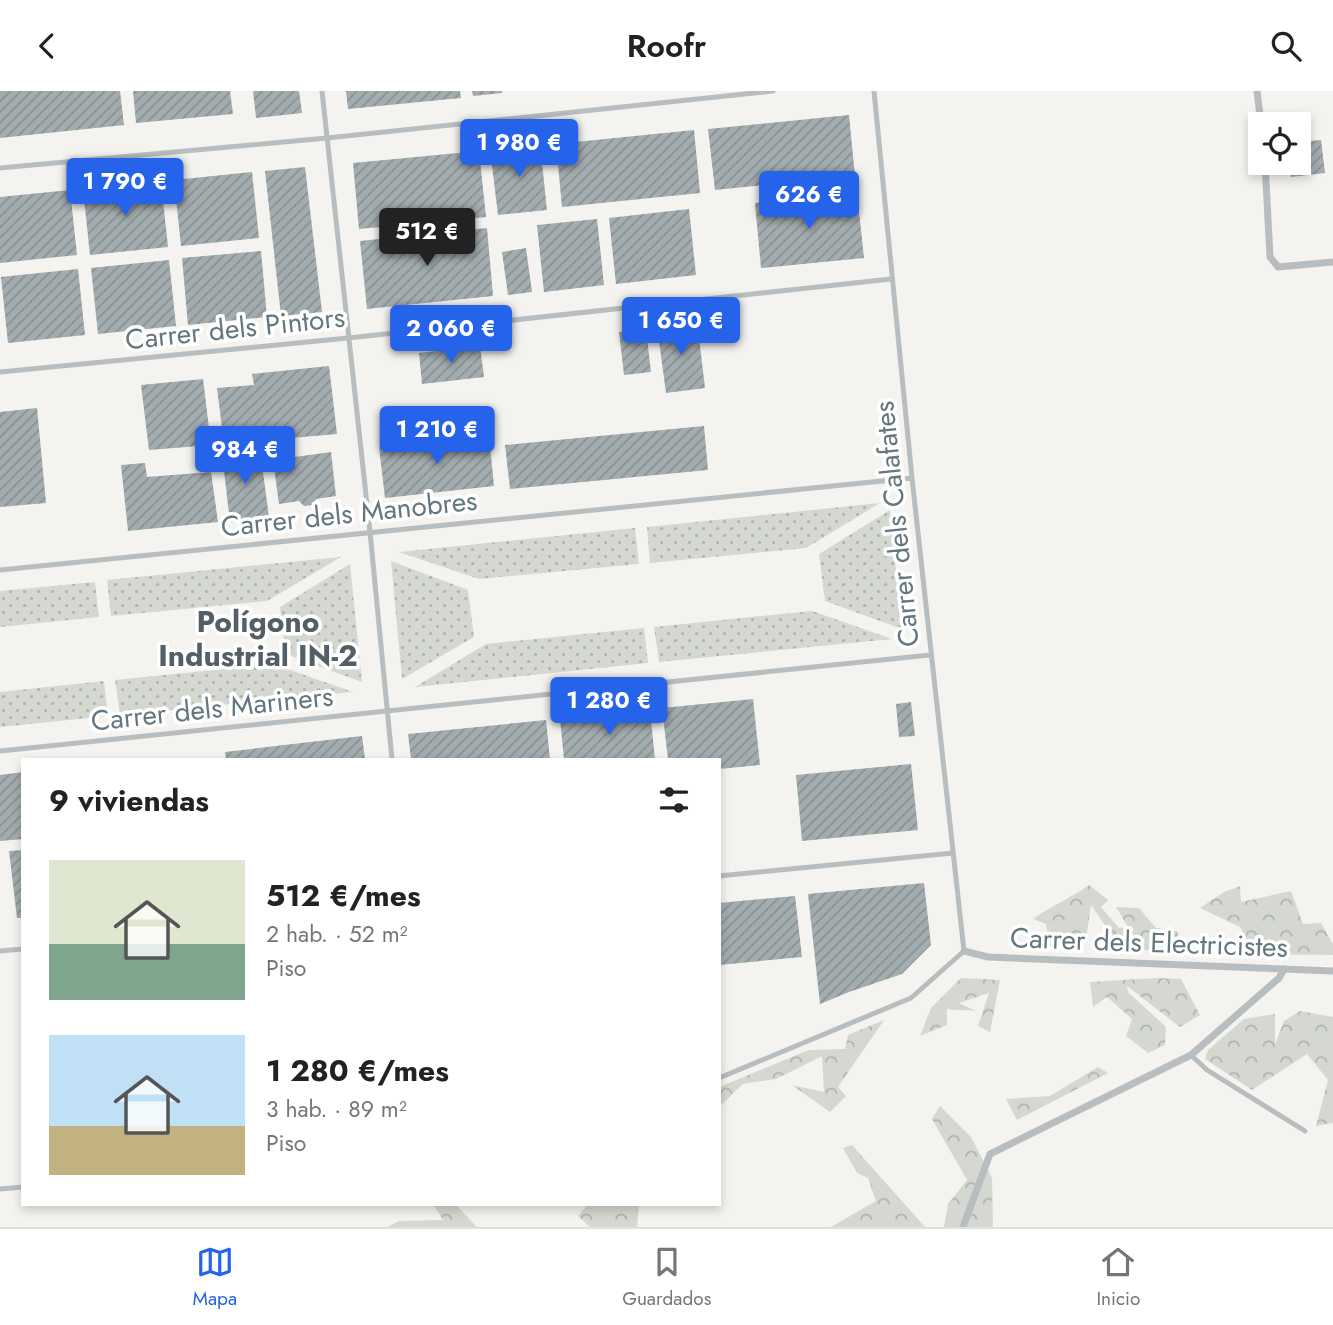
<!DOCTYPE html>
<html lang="es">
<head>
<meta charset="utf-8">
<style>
  body { margin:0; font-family:Jost,sans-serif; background:#f6f6f6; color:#222; height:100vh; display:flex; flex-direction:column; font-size:26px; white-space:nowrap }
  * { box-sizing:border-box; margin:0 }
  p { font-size:23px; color:#767676 }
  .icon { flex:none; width:38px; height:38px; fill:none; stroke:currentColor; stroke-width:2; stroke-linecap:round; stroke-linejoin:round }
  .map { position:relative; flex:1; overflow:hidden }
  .drawer { position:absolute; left:21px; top:667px; width:700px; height:448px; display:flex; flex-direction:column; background:#fff; border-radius:0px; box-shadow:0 4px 10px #0003 }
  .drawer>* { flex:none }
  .buttons { position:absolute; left:1248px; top:21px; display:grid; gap:14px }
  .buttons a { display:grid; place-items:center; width:63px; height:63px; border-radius:0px; background:#fff; box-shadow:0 4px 10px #0003; font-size:35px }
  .price { position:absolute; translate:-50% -60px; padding:0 16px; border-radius:7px; background:#2563eb; color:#fff; font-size:23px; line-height:46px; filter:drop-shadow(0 2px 4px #0008) }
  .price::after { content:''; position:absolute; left:50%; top:42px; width:21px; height:16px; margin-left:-10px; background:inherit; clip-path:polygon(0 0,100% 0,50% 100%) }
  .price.active { background:#222; color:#fff }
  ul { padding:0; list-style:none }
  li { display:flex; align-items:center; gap:21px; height:175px; padding:0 28px }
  li span { display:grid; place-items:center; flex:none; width:196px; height:140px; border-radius:0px; color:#555 }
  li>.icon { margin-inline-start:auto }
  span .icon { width:84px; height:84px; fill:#fffc; stroke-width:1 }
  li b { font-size:30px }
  h2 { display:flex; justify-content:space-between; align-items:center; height:84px; padding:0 28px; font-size:30px }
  header { display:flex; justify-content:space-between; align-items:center; height:91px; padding:0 28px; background:#fff; font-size:32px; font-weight:600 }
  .tabs { display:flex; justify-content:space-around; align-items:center; height:98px; border-top:2px solid #e0e0e0; background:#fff; font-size:19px; color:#767676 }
  .tabs a { display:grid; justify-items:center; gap:4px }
  .tabs .active { color:#2563eb }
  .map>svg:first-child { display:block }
  .grass { fill:url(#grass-dots) }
  .forest { fill:url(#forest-crowns) }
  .building { fill:url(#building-hatch) }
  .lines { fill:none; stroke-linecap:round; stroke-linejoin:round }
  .lane { stroke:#b8bec0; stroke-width:5 }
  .street { stroke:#b8bec0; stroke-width:7 }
  .labels { text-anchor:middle; stroke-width:7; stroke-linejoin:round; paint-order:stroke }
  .street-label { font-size:28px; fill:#65777e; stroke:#fff }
  .neighbourhood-label { font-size:30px; font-weight:bold; fill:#535f64; stroke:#fff }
</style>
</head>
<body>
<header><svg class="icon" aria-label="back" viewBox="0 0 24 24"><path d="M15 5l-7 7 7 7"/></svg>Roofr<svg class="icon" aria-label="search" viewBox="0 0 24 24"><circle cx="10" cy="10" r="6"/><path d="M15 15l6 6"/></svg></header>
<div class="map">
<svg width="1333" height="1136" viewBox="0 0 1333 1136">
  <defs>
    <pattern id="grass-dots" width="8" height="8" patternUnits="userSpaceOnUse" patternTransform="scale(1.75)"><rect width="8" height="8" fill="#d4d8d0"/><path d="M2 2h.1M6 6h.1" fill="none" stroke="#b0b4ae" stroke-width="1.8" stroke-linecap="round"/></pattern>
    <pattern id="forest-crowns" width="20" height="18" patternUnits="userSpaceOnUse" patternTransform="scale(1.75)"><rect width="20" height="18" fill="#d4d8d0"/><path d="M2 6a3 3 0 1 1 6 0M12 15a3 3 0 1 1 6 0" fill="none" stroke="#b0b4ae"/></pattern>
    <pattern id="building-hatch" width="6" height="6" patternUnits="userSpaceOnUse" patternTransform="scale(1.75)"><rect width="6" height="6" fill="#a3acaf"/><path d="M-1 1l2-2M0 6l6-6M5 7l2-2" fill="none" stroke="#889194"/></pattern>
  </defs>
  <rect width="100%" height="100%" fill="#f4f3f0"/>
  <path class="grass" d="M880,412L806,457L650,472L647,436Z
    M890,419L902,538L825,510L819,463Z
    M635,437L639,473L479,488L399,461Z
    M341,466L267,510L111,525L107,489Z
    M391,470L468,499L474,546L402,588Z
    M350,473L362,591L286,563L280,516Z
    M95,491L99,526L0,536V500Z
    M812,520L892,548L659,571L654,536Z
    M644,537L648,572L415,596L486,553Z
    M273,573L353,601L120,624L115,589Z
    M104,590L108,625L0,636V601Z"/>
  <path class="forest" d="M1089,794L1108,809L1101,816L1119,837L1128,836L1116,816L1139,817L1156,837L1177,840L1183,862L1121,857L1091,814L1086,848L1066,847L1050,855L1046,833L1033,828C1051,815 1071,807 1089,794Z
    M1240,795L1241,811L1291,800L1303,833L1321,832L1333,853V864L1255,863L1240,836L1200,817L1224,801Z
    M961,887L1000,889L990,941L978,935L989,902L959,912L976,920L947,918V934L920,945L931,917Z
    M1156,887L1181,888L1200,924L1180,936L1127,895L1128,901L1166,936L1165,954L1148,962L1126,945L1132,928L1107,906L1093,916L1090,891Z
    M1300,920L1333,926V1032L1316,1035L1328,989L1307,963L1252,999L1205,968L1208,959L1244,928L1275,923V953L1284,930Z
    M884,929L838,996L846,1005L830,1021L792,994L824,1001L822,965L776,988L743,993L719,1016V996L809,959L845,958L848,944Z
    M1098,976L1108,982L1017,1029L1006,1008L1050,1005Z
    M940,1015L971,1046L992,1087L993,1136H944L948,1113L967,1089L932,1028Z
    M852,1054L925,1136H831L876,1110L868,1087L857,1082L843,1057Z
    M433,1113H455L477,1136H388L399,1130L443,1129Z
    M588,1113H639L637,1136H590L578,1125Z"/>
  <path class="building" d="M0,0H120L124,34L0,47Z
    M133,0H230L233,23L136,32Z
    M253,0H299L302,22L256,27Z
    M346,0H460L461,7L348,18Z
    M472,0H502V2L473,5Z
    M849,24L855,85L715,99L708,38Z
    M694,39L700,102L562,116L556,53Z
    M1321,49L1325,82L1291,86L1290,72H1298V51Z
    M540,53L547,119L498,124L490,58Z
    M479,60L486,126L359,138L353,72Z
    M305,76L322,221L281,225L265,80Z
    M252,81L259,147L181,155L174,89Z
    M161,91L168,156L90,164L83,98Z
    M70,99L77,164L0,172V106Z
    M857,102L864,167L761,177L755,112Z
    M689,118L696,184L616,193L609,127Z
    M597,128L604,194L544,201L537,134Z
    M487,137L493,205L367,218L360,150Z
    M526,157L532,201L508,204L502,161Z
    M261,160L267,226L188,234L182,167Z
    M169,169L176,235L98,243L91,177Z
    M78,178L85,244L8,252L1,186Z
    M697,230L705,297L666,302L657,235Z
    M646,238L651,281L624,284L619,241Z
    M480,255L484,286L422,293L419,262Z
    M329,275L337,343L224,353L217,297L254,294L252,283Z
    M203,288L211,354L149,359L141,294Z
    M37,317L46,412L0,416V321Z
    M704,335L708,379L510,398L505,354Z
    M489,344L494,395L385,407L379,356Z
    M260,359L269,426L230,431L222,363Z
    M331,361L336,405L316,408L312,414L304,415L299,410L279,413L273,369Z
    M145,372L147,386L211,381L218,431L128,440L121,374Z
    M753,608L760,674L719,678V668H668L662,617Z
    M911,611L915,645L899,646L896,613Z
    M650,619L655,668H564L560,628Z
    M546,629L550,668H411L408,643Z
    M362,645L365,668H226L225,661Z
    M911,673L918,739L802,750L796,684Z
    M23,681V748L0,750V684Z
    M23,759V827H17L9,760Z
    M924,792L931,854L902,883L849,901L820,913L808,803Z
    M795,805L802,866L719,874V812Z"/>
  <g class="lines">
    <path class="lane" d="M322,0L370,441L392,668
      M0,77L327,47L773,0
      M0,281L348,247L891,188
      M0,479L912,387
      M0,660L930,564
      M719,785L953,762
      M0,860L23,858
      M1191,964L1207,979L1305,1040
      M719,987L911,907L964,860L912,387L874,0
      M0,1098L23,1096"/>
    <path class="street" d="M1257,0L1261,33
      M1265,72L1270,166L1278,176L1333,171
      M964,860L988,866L1333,880
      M963,1136L990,1063L1191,964L1279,887L1284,878"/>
  </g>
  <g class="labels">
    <g class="street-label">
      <text transform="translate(235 237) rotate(-6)" y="10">Carrer dels Pintors</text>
      <text transform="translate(349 422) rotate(-6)" y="10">Carrer dels Manobres</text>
      <text transform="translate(896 433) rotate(-96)" y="10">Carrer dels Calafates</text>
      <text transform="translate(212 617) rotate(-6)" y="10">Carrer dels Mariners</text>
      <text transform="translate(1149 851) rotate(2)" y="10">Carrer dels Electricistes</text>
    </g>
    <g class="neighbourhood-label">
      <text x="258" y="541">Polígono<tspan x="258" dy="34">Industrial IN-2</tspan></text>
    </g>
  </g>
</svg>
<div class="buttons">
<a><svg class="icon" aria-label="locate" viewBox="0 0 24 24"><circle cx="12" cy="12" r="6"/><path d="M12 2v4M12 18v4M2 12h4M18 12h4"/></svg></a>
</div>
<b class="price" style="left:519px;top:88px">1 980 €</b>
<b class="price" style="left:125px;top:127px">1 790 €</b>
<b class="price" style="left:809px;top:140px">626 €</b>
<b class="price active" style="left:427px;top:177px">512 €</b>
<b class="price" style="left:681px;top:266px">1 650 €</b>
<b class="price" style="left:451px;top:274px">2 060 €</b>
<b class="price" style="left:437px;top:375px">1 210 €</b>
<b class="price" style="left:245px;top:395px">984 €</b>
<b class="price" style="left:609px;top:646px">1 280 €</b>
<section class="drawer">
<h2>9 viviendas<svg class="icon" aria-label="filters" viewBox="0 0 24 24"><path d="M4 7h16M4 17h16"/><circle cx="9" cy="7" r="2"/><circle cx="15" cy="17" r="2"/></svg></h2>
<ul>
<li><span style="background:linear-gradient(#dfe7d0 60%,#7fa58c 0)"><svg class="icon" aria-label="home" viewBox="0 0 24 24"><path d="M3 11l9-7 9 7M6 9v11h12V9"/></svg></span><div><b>512 €/mes</b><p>2 hab. · 52 m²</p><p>Piso</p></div></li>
<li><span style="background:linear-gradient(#bfe0f5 65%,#c2b280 0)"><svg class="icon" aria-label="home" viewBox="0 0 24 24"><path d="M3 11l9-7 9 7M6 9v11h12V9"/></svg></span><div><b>1 280 €/mes</b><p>3 hab. · 89 m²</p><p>Piso</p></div></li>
</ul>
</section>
</div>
<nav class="tabs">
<a class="active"><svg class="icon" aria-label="map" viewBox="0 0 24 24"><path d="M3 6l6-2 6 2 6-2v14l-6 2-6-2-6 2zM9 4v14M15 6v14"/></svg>Mapa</a>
<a><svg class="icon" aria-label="saved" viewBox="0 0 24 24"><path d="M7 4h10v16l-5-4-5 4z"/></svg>Guardados</a>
<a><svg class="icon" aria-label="home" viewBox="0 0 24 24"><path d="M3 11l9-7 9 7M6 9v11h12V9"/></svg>Inicio</a>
</nav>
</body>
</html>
